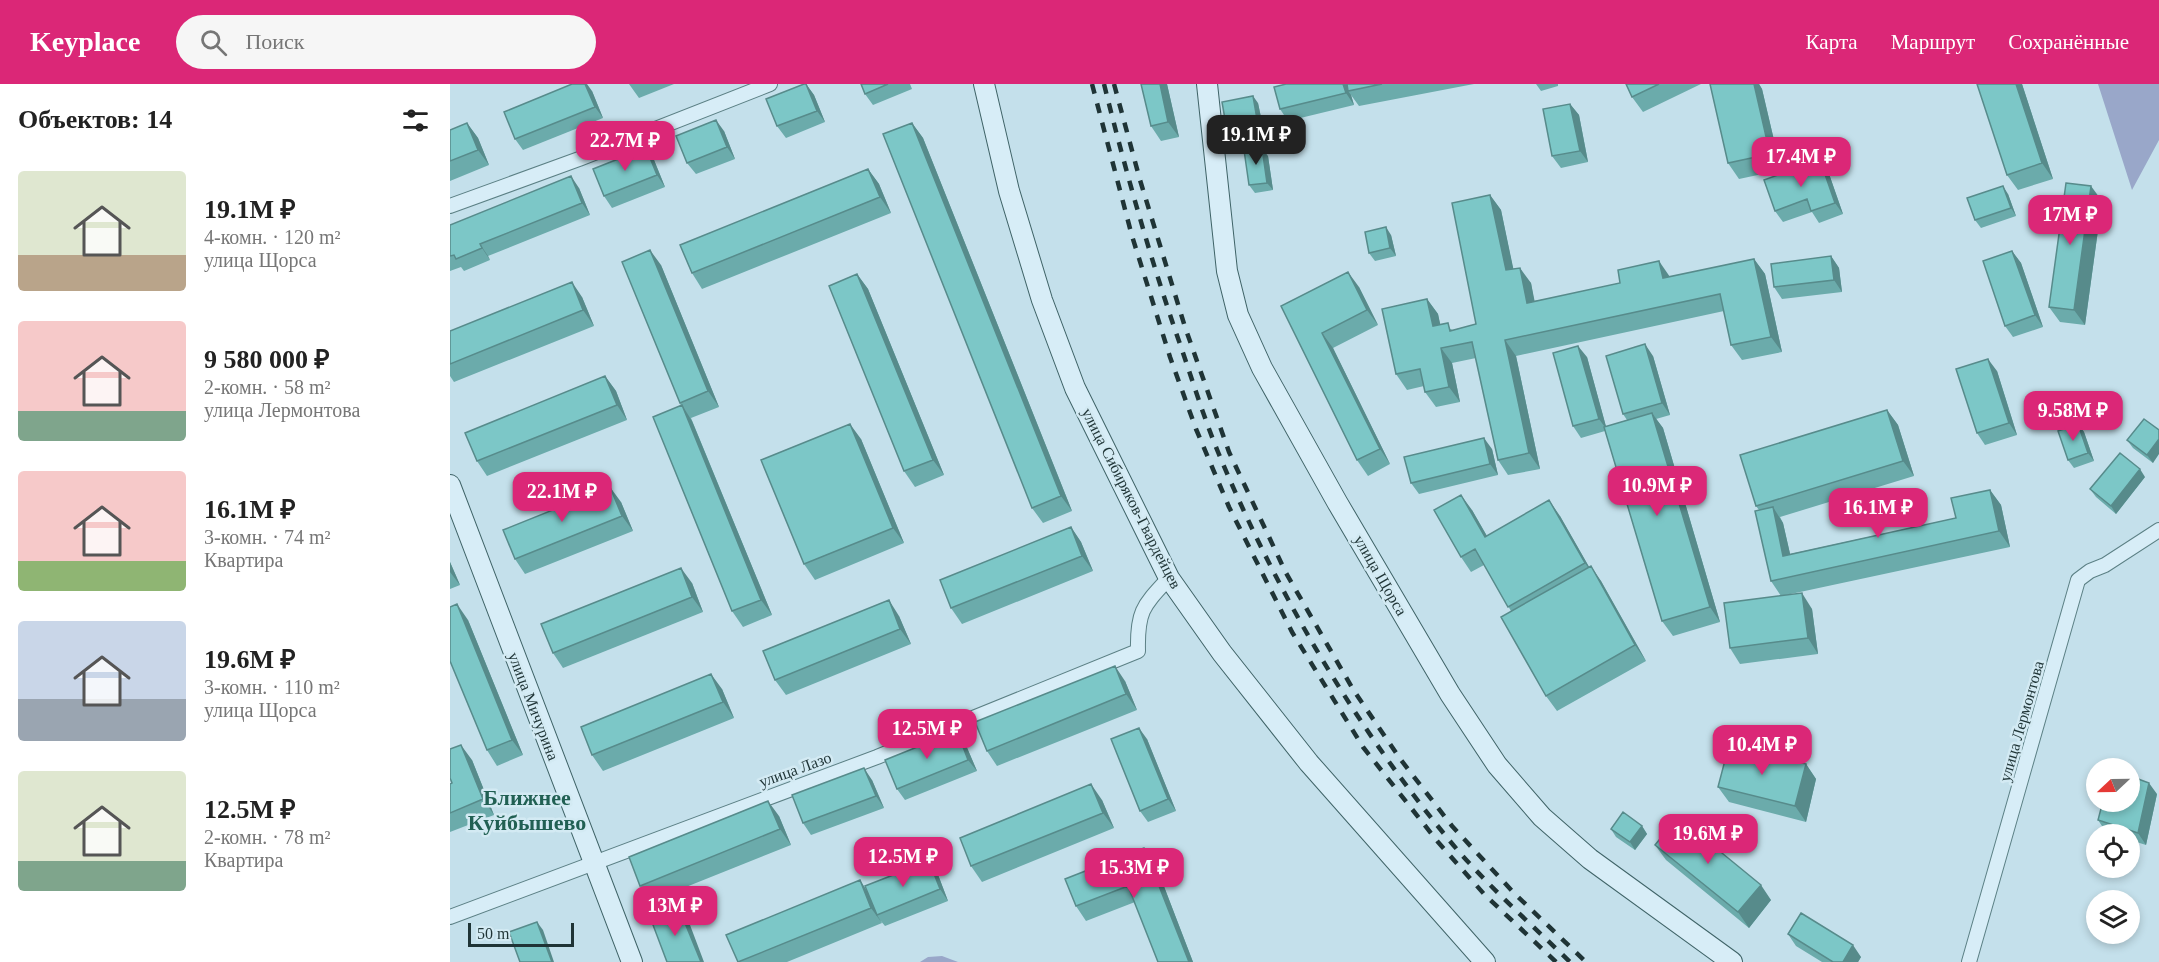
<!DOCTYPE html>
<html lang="ru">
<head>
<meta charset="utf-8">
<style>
  body { margin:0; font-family:Georgia,serif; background:#f6f6f6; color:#222; height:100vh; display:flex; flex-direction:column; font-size:22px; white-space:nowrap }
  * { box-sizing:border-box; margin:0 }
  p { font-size:20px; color:#767676 }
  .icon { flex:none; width:33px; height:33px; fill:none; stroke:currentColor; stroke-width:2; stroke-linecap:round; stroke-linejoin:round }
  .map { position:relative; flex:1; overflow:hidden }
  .side { display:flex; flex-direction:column; background:#fff; width:450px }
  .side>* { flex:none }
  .needle { width:39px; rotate:248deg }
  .fabs { position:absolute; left:1636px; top:674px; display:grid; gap:12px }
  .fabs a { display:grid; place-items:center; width:54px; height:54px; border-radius:50%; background:#fff; box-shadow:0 3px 9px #0003; font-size:30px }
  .scale { position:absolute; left:18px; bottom:15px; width:106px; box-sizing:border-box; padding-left:6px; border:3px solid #1f3436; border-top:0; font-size:16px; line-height:21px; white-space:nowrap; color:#1f3436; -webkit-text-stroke:4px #d3eaf3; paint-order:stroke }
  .price { position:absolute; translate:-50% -51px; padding:0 14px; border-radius:12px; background:#db2777; color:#fff; font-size:20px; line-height:39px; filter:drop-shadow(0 2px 3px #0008) }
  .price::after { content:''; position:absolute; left:50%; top:36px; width:18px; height:14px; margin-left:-9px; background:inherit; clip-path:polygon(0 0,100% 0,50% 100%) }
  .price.selected { background:#222; color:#fff }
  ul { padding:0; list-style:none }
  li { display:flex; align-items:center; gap:18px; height:150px; padding:0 18px }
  li span { display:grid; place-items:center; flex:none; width:168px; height:120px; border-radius:6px; color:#555 }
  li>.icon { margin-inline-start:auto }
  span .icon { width:72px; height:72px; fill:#fffc; stroke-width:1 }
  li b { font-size:26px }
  h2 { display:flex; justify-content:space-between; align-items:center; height:72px; padding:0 18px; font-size:26px }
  header { display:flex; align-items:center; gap:36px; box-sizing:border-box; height:84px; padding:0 30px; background:#db2777; color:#fff }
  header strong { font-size:28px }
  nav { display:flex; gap:33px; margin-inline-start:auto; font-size:21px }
  .search { width:420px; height:54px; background:#f6f6f6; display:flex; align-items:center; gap:15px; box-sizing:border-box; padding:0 21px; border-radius:33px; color:#767676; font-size:22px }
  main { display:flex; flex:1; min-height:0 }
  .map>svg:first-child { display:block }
  .green { fill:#99a7c9 }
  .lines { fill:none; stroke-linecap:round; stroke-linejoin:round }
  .street-casing { stroke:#5c8085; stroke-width:16 }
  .secondary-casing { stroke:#3f6367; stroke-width:22 }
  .street { stroke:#d7edf7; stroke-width:14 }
  .secondary { stroke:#d7edf7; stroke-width:20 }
  .rail { stroke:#1f3436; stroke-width:4.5; stroke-dasharray:10 10; stroke-linecap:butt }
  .wall { fill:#6babab }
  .shaded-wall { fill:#578b8b }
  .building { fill:#7cc7c7; stroke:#578b8b; stroke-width:1.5 }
  .labels { text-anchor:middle; stroke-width:5; stroke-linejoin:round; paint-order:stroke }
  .street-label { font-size:16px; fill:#1f3436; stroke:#d3eaf3 }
  .district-label { font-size:22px; font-weight:bold; fill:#216053; stroke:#d3eaf3 }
</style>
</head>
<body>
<header>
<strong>Keyplace</strong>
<div class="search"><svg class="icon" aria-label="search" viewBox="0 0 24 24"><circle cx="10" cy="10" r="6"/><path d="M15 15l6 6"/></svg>Поиск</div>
<nav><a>Карта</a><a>Маршрут</a><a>Сохранённые</a></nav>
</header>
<main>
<section class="side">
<h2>Объектов: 14<svg class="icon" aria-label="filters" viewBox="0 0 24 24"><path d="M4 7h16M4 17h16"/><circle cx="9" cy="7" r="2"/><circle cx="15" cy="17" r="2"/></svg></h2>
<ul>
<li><span style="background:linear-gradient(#dfe7d0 70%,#b9a48a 0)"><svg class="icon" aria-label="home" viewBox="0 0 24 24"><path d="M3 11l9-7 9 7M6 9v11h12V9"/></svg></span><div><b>19.1M ₽</b><p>4-комн. · 120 m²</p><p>улица Щорса</p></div></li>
<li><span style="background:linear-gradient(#f6c9c9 75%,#7fa58c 0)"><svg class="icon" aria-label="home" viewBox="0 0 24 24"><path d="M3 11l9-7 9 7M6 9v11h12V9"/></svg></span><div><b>9 580 000 ₽</b><p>2-комн. · 58 m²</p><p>улица Лермонтова</p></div></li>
<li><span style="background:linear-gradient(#f6c9c9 75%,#8fb573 0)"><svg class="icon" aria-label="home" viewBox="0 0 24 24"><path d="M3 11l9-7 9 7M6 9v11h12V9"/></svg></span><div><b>16.1M ₽</b><p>3-комн. · 74 m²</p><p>Квартира</p></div></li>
<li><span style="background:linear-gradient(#c9d6e8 65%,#9aa5b1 0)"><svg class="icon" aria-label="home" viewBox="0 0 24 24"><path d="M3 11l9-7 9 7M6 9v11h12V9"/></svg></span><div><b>19.6M ₽</b><p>3-комн. · 110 m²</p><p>улица Щорса</p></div></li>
<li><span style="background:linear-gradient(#dfe7d0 75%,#7fa58c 0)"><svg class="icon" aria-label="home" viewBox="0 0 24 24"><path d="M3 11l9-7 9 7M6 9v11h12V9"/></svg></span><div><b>12.5M ₽</b><p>2-комн. · 78 m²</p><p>Квартира</p></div></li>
</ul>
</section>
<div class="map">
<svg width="1709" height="878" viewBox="0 0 1709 878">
  <rect width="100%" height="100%" fill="#c4e0eb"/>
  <path class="green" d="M1648,0H1709V56L1682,106Z
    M492,872L508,878H470L478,873Z"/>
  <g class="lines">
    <defs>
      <path id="street" d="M0,122L129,75L320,0
        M0,833L427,673L688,567C687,527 693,522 719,494
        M1519,878L1628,496L1640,487L1655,481L1709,446"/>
      <path id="secondary" d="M534,0L559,107L592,216L625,304L719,494L772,569L859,679L1035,878
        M757,0L777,187L788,231L812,284L887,418L1000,610L1047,681L1092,733L1140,775L1282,878
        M0,401L182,878"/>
    </defs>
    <use href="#street" class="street-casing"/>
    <use href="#secondary" class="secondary-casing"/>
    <use href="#street" class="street"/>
    <use href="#secondary" class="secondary"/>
    <path class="rail" d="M642,0L682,152L720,273L746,345L779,423L842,548L913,663L988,758L1034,810L1106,878
      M654,0C676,89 701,177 731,263C743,298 754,334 768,368C825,505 901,636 995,751C1032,797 1078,837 1120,878
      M664,0L690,96L735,243L779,368L836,489L904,607L951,676L1002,742L1064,809L1136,878"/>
  </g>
  <path class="wall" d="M179,0H224L189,14Z
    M356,0L364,11L375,38L336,54L327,42Z
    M411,0H460L462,5L423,21L415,10Z
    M691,0H717L729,53L711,57L701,42Z
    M836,0H1024L909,22L901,11L904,21L838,37L830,25Z
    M1086,0H1108V2L1091,7Z
    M1176,0H1251L1193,28L1182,13Z
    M1260,0H1309L1312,5L1331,86L1289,95L1278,79Z
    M1572,0L1603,95L1568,106L1557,91Z
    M142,7L153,34L73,66L65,55Z
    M808,19L813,43L782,49L776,41Z
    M1120,20L1129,31L1138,78L1111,84L1102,72Z
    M17,39L28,54L39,81L0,97V46Z
    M462,39L473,54L622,427L593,439L582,424Z
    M274,47L285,75L246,90L237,79Z
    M196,64L204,76L215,103L162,124L154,112Z
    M818,72L823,106L805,109L799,101Z
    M418,85L429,100L441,129L252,205L242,189Z
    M1378,87L1393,130L1369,139L1362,128L1333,138L1325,127Z
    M129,104L140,131L38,172L40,176L14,187L11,183L0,187V141Z
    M1558,110L1566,132L1531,144L1525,136Z
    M1040,111L1051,126L1063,185L1081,199L1084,217L1220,193L1304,175L1315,190L1332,268L1292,276L1281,261L1274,227L1066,272L1090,385L1058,391L1048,376L1026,274L1002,279L1010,318L986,323L975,308L974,302L957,306L946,290L977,215L988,230L990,241L1003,246L1026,240Z
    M1652,117L1635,241L1610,238L1599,223Z
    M941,151L946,172L925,177L919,169Z
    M1562,167L1571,179L1593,243L1563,253L1555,242Z
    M1381,172L1389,184L1392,208L1332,215L1324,203Z
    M211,181L269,323L241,334L322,531L293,543L282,527L231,322L230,319Z
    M407,190L418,205L494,391L465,403L454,387Z
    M909,203L928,241L883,264L940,380L918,392L907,376L831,222Z
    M132,213L144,242L4,298L0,292V247Z
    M1203,272L1220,331L1206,335L1213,344L1270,538L1223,552L1212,537L1155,347L1131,354L1123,342L1137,273L1156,343L1177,336L1173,330Z
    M1547,287L1567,351L1535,361L1527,349Z
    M155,292L166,307L177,336L37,392L27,377Z
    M1437,326L1448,341L1464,392L1330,433L1333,439L1340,470L1506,434L1540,406L1551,421L1560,463L1336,511L1362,525L1368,570L1290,580L1280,564L1331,512L1321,497L1309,426L1306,422Z
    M1628,340L1634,348L1644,377L1624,384L1618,376Z
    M1709,346L1703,379L1683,364L1677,356Z
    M411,355L454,459L365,496L354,480Z
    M1042,365L1048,391L969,410L961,399Z
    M1695,393L1666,430L1646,413L1640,405Z
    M171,418L183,447L75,490L65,475Z
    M1022,426L1037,452L1110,432L1139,483L1151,497L1196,577L1107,627L1096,612L1061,527L1034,481L1021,488L1011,473Z
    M621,443L631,458L643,487L512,540L501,524Z
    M0,478L10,501L0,505Z
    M242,499L253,528L113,584L103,569Z
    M449,532L461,560L336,611L325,596Z
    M18,536L73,671L47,682L37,666Z
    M675,597L687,626L547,682L537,667Z
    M272,605L284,634L153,687L142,671Z
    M697,655L726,727L698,738L690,727Z
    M515,659L527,687L455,716L447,705Z
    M22,676L44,731L0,748V700L2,699Z
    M1356,680L1366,695L1356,738L1279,718L1268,703Z
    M422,696L434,724L361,751L353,739Z
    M1707,710L1696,761L1680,756V750H1662L1656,748L1648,736Z
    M652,716L664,744L532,798L521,782Z
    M329,732L341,761L201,817L190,802Z
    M1192,742L1197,750L1185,766L1166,753L1161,745Z
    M1205,761L1321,816L1299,844L1216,776Z
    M705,779L743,878H708L685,818L636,837L626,822Z
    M487,788L498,817L435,842L430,836L432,839L337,878H288L410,796L417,807Z
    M1338,850L1411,873L1408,878H1372L1346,862Z"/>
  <path class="shaded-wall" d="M135,0H137L142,7L153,34L145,23Z
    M356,0L364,11L375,38L367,27Z
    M710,0H717L729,53L718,38Z
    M893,0H898V7L901,11L904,21L896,9Z
    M1304,0H1309L1312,5L1331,86L1320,70Z
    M1566,0H1572L1603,95L1592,79Z
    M803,12L808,19L813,43L807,35Z
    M1120,20L1129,31L1138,78L1130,67Z
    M266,36L274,47L285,75L277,63Z
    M17,39L28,54L39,81L28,66Z
    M462,39L473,54L622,427L611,412Z
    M196,64L204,76L215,103L207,91Z
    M812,64L818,72L823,106L817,99Z
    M1370,76L1378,87L1393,130L1385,119Z
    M418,85L429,100L441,129L430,113Z
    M121,92L129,104L140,131L132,119Z
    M1553,102L1558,110L1566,132L1561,124Z
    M1641,102L1652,117L1635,241L1624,226Z
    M1040,111L1051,126L1067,202L1056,186Z
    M936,143L941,151L946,172L940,164Z
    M30,160L38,172L40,176L32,164Z
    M200,166L211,181L269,323L258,307Z
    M1562,167L1571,179L1593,243L1585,231Z
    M1381,172L1389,184L1392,208L1384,196Z
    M1304,175L1315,190L1332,268L1321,253Z
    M1209,177L1220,193L1213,194Z
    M1070,184L1081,199L1088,234L1077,219Z
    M898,188L909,203L928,241L917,226Z
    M407,190L418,205L494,391L483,376Z
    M122,198L132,213L144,242L133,226Z
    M977,215L988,230L994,257L983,242Z
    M872,249L883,264L940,380L930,365Z
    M1055,256L1066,272L1090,385L1079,369Z
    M1195,260L1203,272L1220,331L1212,319Z
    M1128,262L1137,273L1157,346L1149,335Z
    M991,264L1002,279L1010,318L999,303Z
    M1538,275L1547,287L1567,351L1559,339Z
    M155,292L166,307L177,336L167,321Z
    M232,321L242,337L322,531L311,516Z
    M1437,326L1448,341L1464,392L1453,377Z
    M1202,329L1213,344L1270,538L1260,523Z
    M400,340L411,355L454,459L443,444Z
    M1628,340L1634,348L1644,377L1638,369Z
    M1034,354L1042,365L1048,391L1040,380Z
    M1709,355V370L1703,379L1697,371Z
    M1690,385L1695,393L1666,430L1661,422Z
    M160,403L171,418L183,447L172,432Z
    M1540,406L1551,421L1560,463L1549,447Z
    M1011,411L1022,426L1046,468L1035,453Z
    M1099,416L1110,432L1146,495L1135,479Z
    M1323,423L1333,439L1344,487L1333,472Z
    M621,443L631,458L643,487L632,472Z
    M0,478L10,501L0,488Z
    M1141,482L1151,497L1196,577L1185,561Z
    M231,484L242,499L253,528L242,513Z
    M1352,509L1362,525L1368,570L1358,554Z
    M439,516L449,532L461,560L450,545Z
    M7,520L18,536L73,671L62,656Z
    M665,582L675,597L687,626L676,610Z
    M261,590L272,605L284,634L273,618Z
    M689,644L697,655L726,727L718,715Z
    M507,647L515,659L527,687L518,676Z
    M11,661L22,676L44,731L33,715Z
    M1356,680L1366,695L1356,738L1345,722Z
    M414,684L422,696L434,724L426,712Z
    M1699,699L1707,710L1696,761L1688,749Z
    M641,700L652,716L664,744L653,729Z
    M318,717L329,732L341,761L330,745Z
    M1192,742L1197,750L1185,766L1180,758Z
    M694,764L705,779L743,878H739Z
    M479,777L487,788L498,817L490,805Z
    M410,796L420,812L427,831L432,839L421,824Z
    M1311,801L1321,816L1299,844L1288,828Z
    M228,822L237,833L254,878H251Z
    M87,838L93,846L104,878H102Z
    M1403,861L1411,873L1408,878H1393Z"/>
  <path class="building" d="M122,0H135L145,23L65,55L54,28Z
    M354,0H356L367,27L327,42L316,15Z
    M411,0H438L415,10Z
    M691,0H710L718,38L701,42Z
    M836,0H893L896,9L830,25L824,3Z
    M897,0H932L898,7Z
    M1176,0H1209L1182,13Z
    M1260,0H1304L1320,70L1278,79Z
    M1527,0H1566L1592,79L1557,91Z
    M803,12L807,35L776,41L772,18Z
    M1120,20L1130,67L1102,72L1093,25Z
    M266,36L277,63L237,79L226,52Z
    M17,39L28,66L0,77V46Z
    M462,39L611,412L582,424L433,50Z
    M196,64L207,91L154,112L143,85Z
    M812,64L817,99L799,101L794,66Z
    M1370,76L1385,119L1361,127L1357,115L1325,127L1314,96Z
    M418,85L430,113L242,189L230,161Z
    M121,92L132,119L30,160L32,164L6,175L4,171L0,172V141Z
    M1616,99L1641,102L1624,226L1599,223Z
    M1553,102L1561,124L1525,136L1517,114Z
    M1040,111L1056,186L1070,184L1077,219L1170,199L1168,186L1209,177L1213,194L1304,175L1321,253L1281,261L1270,210L1055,256L1079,369L1048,376L1022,258L991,264L999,303L975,308L970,285L946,290L932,225L977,215L983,242L998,239L1000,247L1026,240L1002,119Z
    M936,143L940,164L919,169L915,148Z
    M200,166L258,307L230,319L172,178Z
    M1562,167L1585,231L1555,242L1533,177Z
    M1381,172L1384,196L1324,203L1321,180Z
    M898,188L917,226L872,249L930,365L907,376L831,222Z
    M407,190L483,376L454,387L379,202Z
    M122,198L133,226L0,280V247Z
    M1195,260L1212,319L1173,330L1156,272Z
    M1128,262L1149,335L1123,342L1103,269Z
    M1538,275L1559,339L1527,349L1506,285Z
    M155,292L167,321L27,377L15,349Z
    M232,321L311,516L282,527L203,333Z
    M1437,326L1453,377L1306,422L1290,371Z
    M1202,329L1260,523L1212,537L1154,343Z
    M1694,335L1709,346V355L1697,371L1677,356Z
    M400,340L443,444L354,480L311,376Z
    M1628,340L1638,369L1618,376L1608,347Z
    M1034,354L1040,380L961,399L954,373Z
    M1670,369L1690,385L1661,422L1640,405Z
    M160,403L172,432L65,475L53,446Z
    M1540,406L1549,447L1321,497L1305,427L1323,423L1333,472L1506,434L1501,414Z
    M1011,411L1035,453L1099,416L1135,479L1058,523L1025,465L1011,473L984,426Z
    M621,443L632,472L501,524L490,496Z
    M1141,482L1185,561L1096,612L1051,533Z
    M231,484L242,513L103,569L91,540Z
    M1352,509L1358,554L1280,564L1274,519Z
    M439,516L450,545L325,596L313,567Z
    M7,520L62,656L37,666L0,577V523Z
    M665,582L676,610L537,667L525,638Z
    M261,590L273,618L142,671L131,643Z
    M689,644L718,715L690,727L661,655Z
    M507,647L518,676L447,705L435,676Z
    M11,661L33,715L0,729V700L2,699L0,694V665Z
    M1279,661L1356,680L1345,722L1268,703Z
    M414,684L426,712L353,739L342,711Z
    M1680,692L1699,699L1688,749L1648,736L1653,717H1680Z
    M641,700L653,729L521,782L510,754Z
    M318,717L330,745L190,802L179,773Z
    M1173,728L1192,742L1180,758L1161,745Z
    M1228,733L1311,801L1288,828L1205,761Z
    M694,764L739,878H708L678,802L626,822L615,795Z
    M479,777L490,805L427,831L415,802Z
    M410,796L421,824L288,878L276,851Z
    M228,822L251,878H217L200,833Z
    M1351,829L1403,861L1393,878H1383L1338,850Z
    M87,838L102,878H70L59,848Z"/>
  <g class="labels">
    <g class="street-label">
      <text transform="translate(682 414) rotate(63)" y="6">улица Сибиряков-Гвардейцев</text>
      <text transform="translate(931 491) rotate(60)" y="6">улица Щорса</text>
      <text transform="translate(84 622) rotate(69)" y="6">улица Мичурина</text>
      <text transform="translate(1571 637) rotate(-74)" y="6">улица Лермонтова</text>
      <text transform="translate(345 685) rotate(-20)" y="6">улица Лазо</text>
    </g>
    <g class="district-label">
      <text x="77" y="721">Ближнее<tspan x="77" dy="25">Куйбышево</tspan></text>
    </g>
  </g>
</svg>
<div class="fabs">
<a><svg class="needle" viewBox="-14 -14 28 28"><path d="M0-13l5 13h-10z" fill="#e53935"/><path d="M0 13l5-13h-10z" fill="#767676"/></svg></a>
<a><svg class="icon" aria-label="locate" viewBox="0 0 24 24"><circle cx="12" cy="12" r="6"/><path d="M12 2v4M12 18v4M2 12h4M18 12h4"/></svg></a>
<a><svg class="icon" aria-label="layers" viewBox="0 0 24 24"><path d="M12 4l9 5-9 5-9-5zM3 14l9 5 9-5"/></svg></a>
</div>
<div class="scale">50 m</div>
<b class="price selected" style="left:806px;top:82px">19.1M ₽</b>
<b class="price" style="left:175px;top:88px">22.7M ₽</b>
<b class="price" style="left:1351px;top:104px">17.4M ₽</b>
<b class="price" style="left:1620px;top:162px">17M ₽</b>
<b class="price" style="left:1623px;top:358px">9.58M ₽</b>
<b class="price" style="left:1207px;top:433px">10.9M ₽</b>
<b class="price" style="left:112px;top:439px">22.1M ₽</b>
<b class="price" style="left:1428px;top:455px">16.1M ₽</b>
<b class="price" style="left:477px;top:676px">12.5M ₽</b>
<b class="price" style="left:1312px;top:692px">10.4M ₽</b>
<b class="price" style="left:1258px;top:781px">19.6M ₽</b>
<b class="price" style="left:453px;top:804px">12.5M ₽</b>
<b class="price" style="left:684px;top:815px">15.3M ₽</b>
<b class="price" style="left:225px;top:853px">13M ₽</b>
</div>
</main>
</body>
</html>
